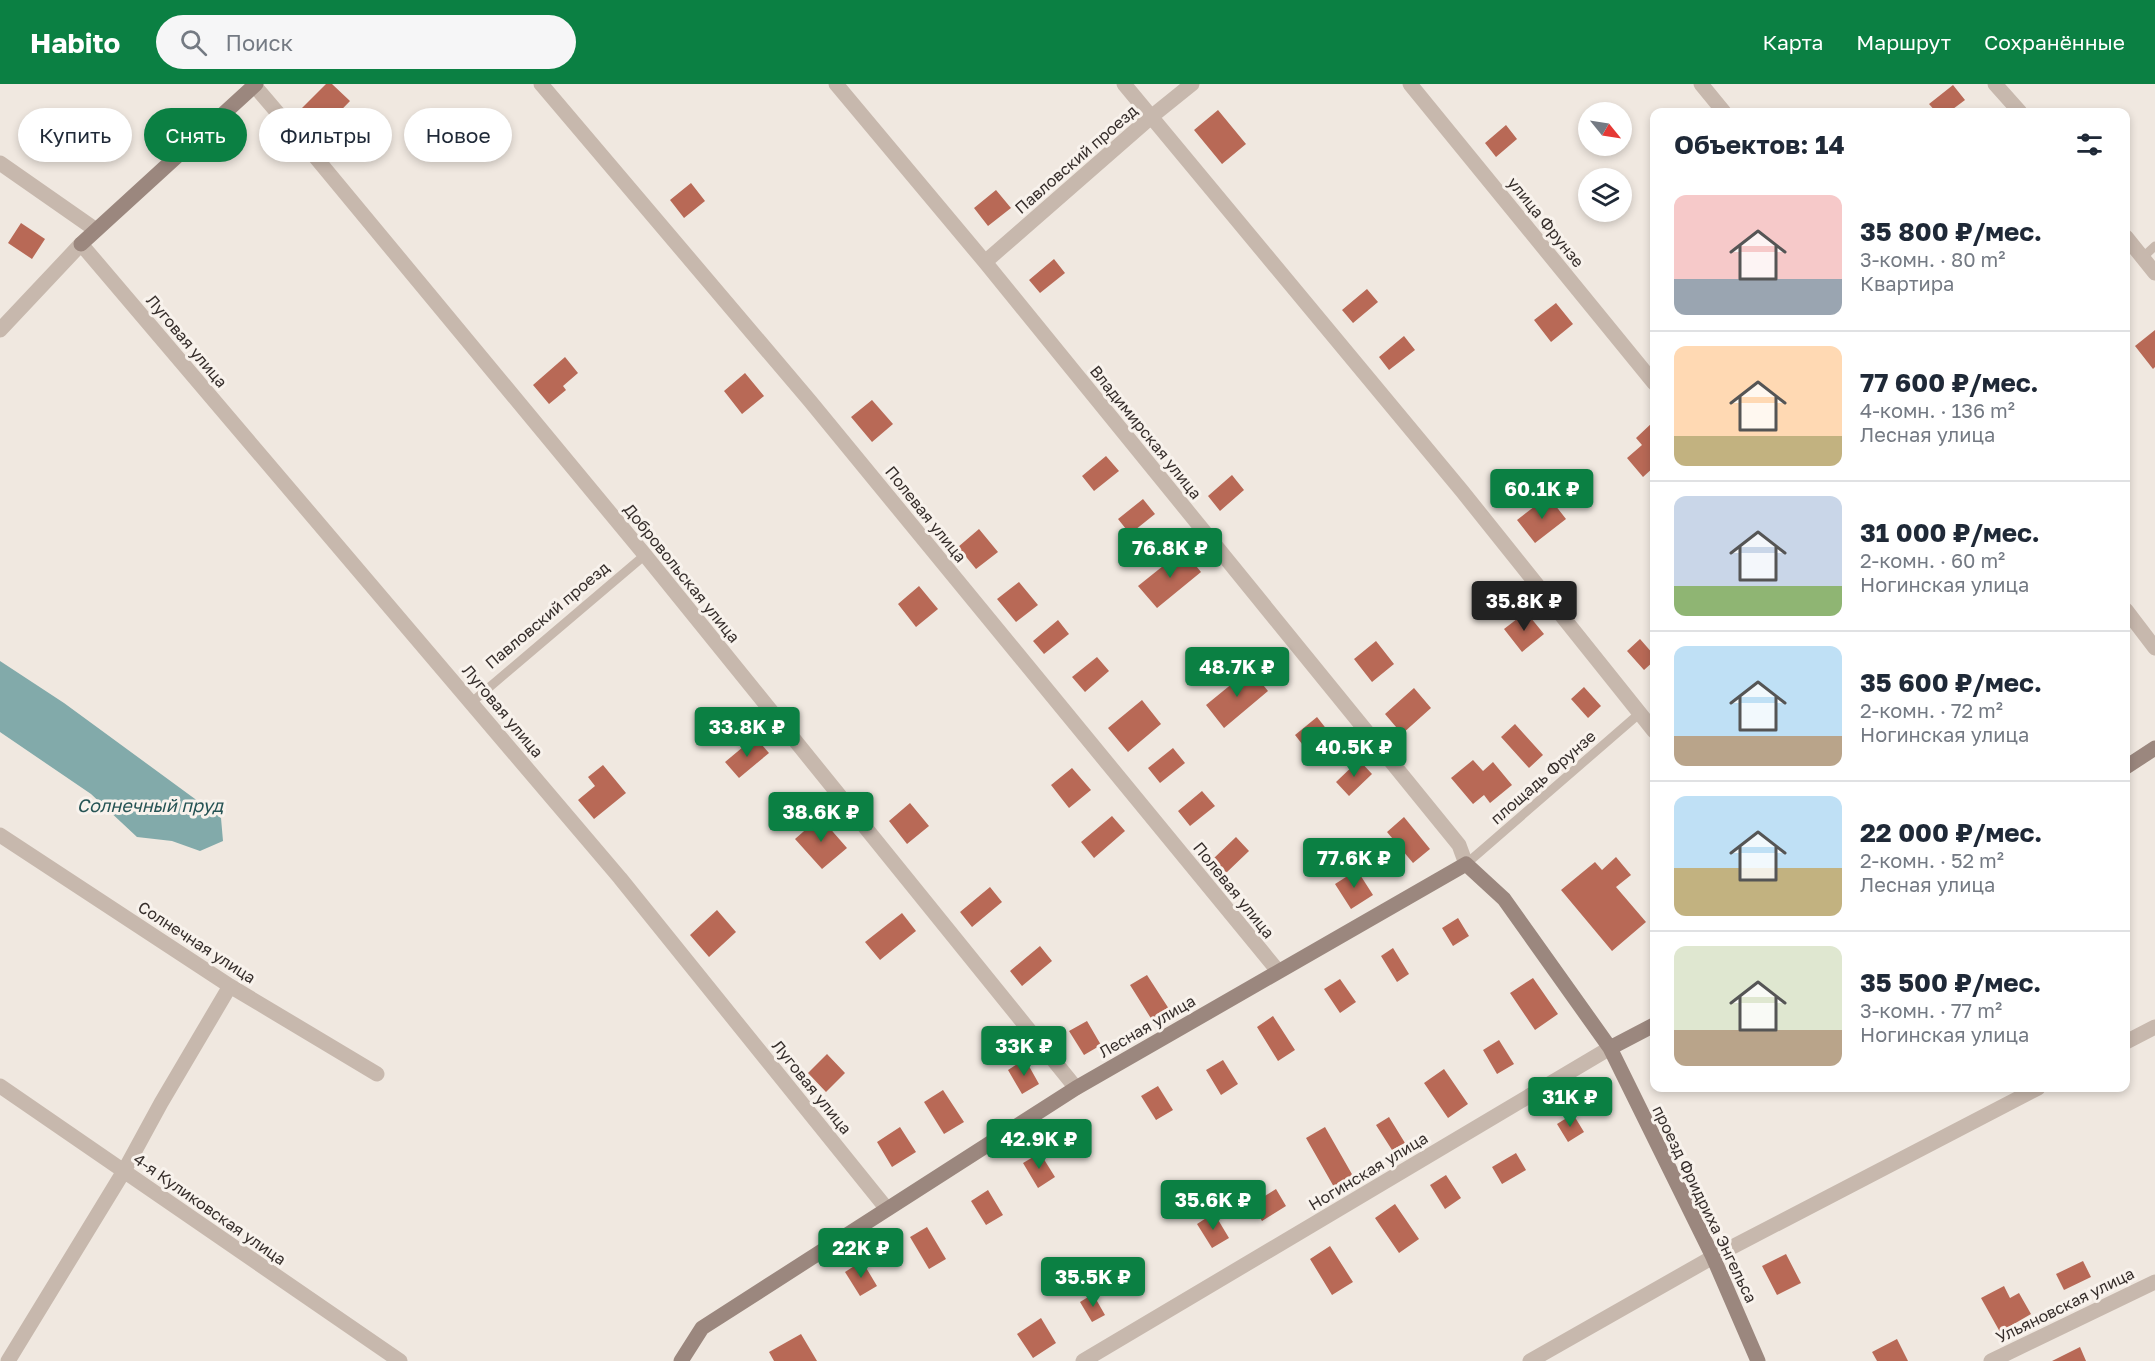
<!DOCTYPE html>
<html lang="ru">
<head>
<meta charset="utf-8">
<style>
  body { margin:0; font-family:"Golos Text",sans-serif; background:#f6f6f7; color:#1f2937; height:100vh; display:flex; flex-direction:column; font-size:22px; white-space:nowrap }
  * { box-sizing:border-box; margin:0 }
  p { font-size:20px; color:#747a83 }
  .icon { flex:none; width:33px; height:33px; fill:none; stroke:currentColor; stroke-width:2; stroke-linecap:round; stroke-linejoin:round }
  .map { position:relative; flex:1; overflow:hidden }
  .details { position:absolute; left:1650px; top:24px; width:480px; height:984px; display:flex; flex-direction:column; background:#fff; border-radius:12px; box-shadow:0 3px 9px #0003 }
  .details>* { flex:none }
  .banner { position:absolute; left:18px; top:24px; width:570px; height:54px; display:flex; gap:12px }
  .needle { width:39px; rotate:120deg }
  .fabs { position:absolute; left:1578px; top:18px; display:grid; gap:12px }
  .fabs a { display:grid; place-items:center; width:54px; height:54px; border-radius:50%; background:#fff; box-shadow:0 3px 9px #0003; font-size:30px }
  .price { position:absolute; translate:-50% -51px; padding:0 14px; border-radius:6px; background:#0b8043; color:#fff; font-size:20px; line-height:39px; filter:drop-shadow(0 2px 3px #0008) }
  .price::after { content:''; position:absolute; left:50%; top:36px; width:18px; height:14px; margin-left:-9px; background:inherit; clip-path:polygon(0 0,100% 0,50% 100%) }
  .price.on { background:#222; color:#fff }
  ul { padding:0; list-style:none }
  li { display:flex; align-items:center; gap:18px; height:150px; padding:0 24px }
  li+li { border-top:2px solid #e0e1e3 }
  li span { display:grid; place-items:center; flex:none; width:168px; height:120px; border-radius:12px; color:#555 }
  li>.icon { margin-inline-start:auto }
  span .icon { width:72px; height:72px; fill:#fffc; stroke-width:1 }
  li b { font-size:26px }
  h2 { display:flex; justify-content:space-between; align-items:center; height:72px; padding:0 24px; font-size:26px }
  .chip { padding:0 21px; border-radius:27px; background:#fff; box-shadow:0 3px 9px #0003; font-size:21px; line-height:54px }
  .chip.on { background:#0b8043; color:#fff }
  header { display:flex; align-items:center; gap:36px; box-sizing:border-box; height:84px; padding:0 30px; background:#0b8043; color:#fff }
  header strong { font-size:28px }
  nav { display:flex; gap:33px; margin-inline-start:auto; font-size:21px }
  .search { width:420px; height:54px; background:#f6f6f7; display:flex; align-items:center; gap:15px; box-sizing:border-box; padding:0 21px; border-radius:33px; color:#747a83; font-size:22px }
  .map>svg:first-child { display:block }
  .water { fill:#82aaaa }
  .building { fill:#b86956 }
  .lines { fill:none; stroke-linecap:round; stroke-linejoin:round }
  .lane { stroke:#c7b8ad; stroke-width:9 }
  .street { stroke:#c7b8ad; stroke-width:15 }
  .secondary { stroke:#9b877e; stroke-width:15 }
  .labels { text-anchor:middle; stroke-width:6; stroke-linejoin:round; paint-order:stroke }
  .street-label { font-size:16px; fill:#362e2b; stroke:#f8f2ec }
  .water-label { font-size:18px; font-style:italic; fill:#255354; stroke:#f8f2ec }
</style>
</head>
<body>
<header>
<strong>Habito</strong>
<div class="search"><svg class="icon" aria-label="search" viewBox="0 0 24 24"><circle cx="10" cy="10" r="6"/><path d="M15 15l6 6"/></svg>Поиск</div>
<nav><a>Карта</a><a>Маршрут</a><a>Сохранённые</a></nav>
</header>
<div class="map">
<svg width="2155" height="1277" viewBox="0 0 2155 1277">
  <rect width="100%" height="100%" fill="#f0e8e0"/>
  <path class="water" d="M0,577L64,619L221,734L223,757L200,767L172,757L137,753L91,710L0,648Z"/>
  <path class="building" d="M326,0H332L350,17L320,48L299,27Z
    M1953,1L1965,16L1949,28H1936L1929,20Z
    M1218,26L1246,60L1222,80L1194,46Z
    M1506,41L1517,55L1496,73L1485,59Z
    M691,99L705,117L684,134L670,116Z
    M996,106L1011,124L988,142L974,124Z
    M21,139L45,155L32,175L8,159Z
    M1054,175L1065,189L1040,209L1029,196Z
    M1367,205L1378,218L1353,239L1342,226Z
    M1556,219L1573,240L1551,258L1534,236Z
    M2155,246V283L2153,285L2135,262Z
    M1404,252L1415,266L1389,286L1379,273Z
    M565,273L578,289L563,302L566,306L549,320L533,301Z
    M745,289L764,312L742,330L724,307Z
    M872,316L893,340L872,358L851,333Z
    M1654,337V383L1643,393L1627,374L1642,361L1636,354Z
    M1106,372L1119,387L1094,407L1082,392Z
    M1232,391L1244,406L1220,427L1208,412Z
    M1548,412L1566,435L1535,459L1517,436Z
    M1143,415L1155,430L1130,450L1118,435Z
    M979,445L998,468L976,485L958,463Z
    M1183,466L1201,488L1157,524L1138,502Z
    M1019,498L1038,521L1016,538L997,515Z
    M919,502L938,525L916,543L898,520Z
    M1526,528L1544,550L1522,568L1504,545Z
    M1058,536L1069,550L1044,570L1033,557Z
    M1640,555L1654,571V577L1644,586L1627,567Z
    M1376,557L1394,580L1372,598L1354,575Z
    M1097,573L1109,587L1085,608L1072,593Z
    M1250,585L1268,607L1224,644L1206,621Z
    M1584,603L1601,622L1588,634L1571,615Z
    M1414,604L1431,624L1402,650L1385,630Z
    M1142,616L1161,640L1128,668L1108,644Z
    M1317,633L1335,656L1313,674L1295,651Z
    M1515,640L1543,671L1529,684L1501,653Z
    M755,653L769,669L739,694L725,678Z
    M1173,664L1185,679L1160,699L1148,684Z
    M1359,676L1372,690L1349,712L1336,698Z
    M1473,676L1483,687L1493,678L1512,701L1490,719L1484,711L1473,720L1451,694Z
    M603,681L626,709L594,735L578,716L595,702L588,693Z
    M1072,684L1091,706L1069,724L1051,701Z
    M1202,707L1215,722L1190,742L1178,727Z
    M910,719L929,742L907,760L889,737Z
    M1112,732L1125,747L1094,774L1081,758Z
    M820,733L847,764L822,785L795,755Z
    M1404,733L1430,765L1413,779L1387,748Z
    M1236,753L1249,767L1226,789L1213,775Z
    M1616,773L1631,791L1616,803L1646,838L1612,867L1561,806L1595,778L1602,786Z
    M1357,786L1373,811L1351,825L1335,800Z
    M990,803L1002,818L972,843L960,828Z
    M717,826L736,848L709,873L690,851Z
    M902,829L916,847L880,876L865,858Z
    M1458,834L1469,852L1453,862L1442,844Z
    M1040,862L1052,877L1022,902L1010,887Z
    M1393,864L1409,890L1397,898L1381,872Z
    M1147,891L1169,925L1152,936L1130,901Z
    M1533,894L1558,930L1535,946L1510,909Z
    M1340,895L1356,918L1340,929L1324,905Z
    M1273,932L1295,966L1278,977L1257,943Z
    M1087,937L1101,961L1084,971L1069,947Z
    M1499,956L1514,980L1497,990L1483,966Z
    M827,970L845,989L826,1008L808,989Z
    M1025,975L1039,1000L1022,1010L1008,986Z
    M1223,976L1238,1000L1221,1011L1206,986Z
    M1444,985L1468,1020L1448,1034L1424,999Z
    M1158,1002L1173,1026L1156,1036L1141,1012Z
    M943,1006L964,1038L944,1050L924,1018Z
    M1602,1012L1608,1022L1598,1029L1591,1019Z
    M1573,1030L1584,1048L1568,1058L1557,1040Z
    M1389,1033L1405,1059L1392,1066L1376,1041Z
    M900,1043L916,1068L892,1083L877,1058Z
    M1325,1043L1353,1092L1334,1103L1306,1054Z
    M1040,1069L1055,1093L1038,1104L1023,1079Z
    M1516,1069L1526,1086L1502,1100L1492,1083Z
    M1446,1091L1461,1114L1445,1125L1430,1101Z
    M1276,1105L1286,1122L1262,1137L1252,1120Z
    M988,1106L1003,1131L986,1141L971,1117Z
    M1395,1120L1419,1155L1399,1169L1375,1134Z
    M1214,1129L1229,1154L1212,1164L1197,1140Z
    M927,1143L946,1175L929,1185L910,1153Z
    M1330,1162L1353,1198L1332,1211L1310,1175Z
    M1786,1170L1801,1199L1777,1211L1762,1182Z
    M862,1177L877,1202L860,1212L845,1188Z
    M2083,1177L2091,1193L2064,1206L2056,1190Z
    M2004,1202L2010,1214L2019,1209L2031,1230L2000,1248L1981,1214Z
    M1093,1210L1105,1231L1092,1238L1080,1218Z
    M1041,1234L1056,1259L1033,1274L1017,1250Z
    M801,1250L817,1277H774L769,1268Z
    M1897,1255L1908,1277H1877L1872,1268Z
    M2080,1263L2086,1277H2052Z"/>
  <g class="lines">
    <path class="lane" d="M2143,173L2155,162
      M472,618L645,471
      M1466,780L1640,629"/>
    <path class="street" d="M253,0L312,69L645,471L1076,1004
      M541,0L810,317L1278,887
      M836,0L985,178L1459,761L1466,780
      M1124,0L1462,407L1654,647
      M1410,0L1654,299
      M1701,0L1724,28
      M1995,0L2020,28
      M0,79L96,146
      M2126,153L2155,189
      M985,178L1151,33L1192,0
      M0,246L81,160L620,794L887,1125
      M2126,526L2155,564
      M0,751L230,902L377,990
      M2126,958L2155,943
      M0,1002L400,1277
      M8,1277L124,1087L161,1019L230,902
      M1083,1277L1610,964
      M1530,1277L1713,1173L2038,1004
      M1991,1277L2155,1198"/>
    <path class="secondary" d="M81,160L256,0
      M2126,683L2155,664
      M1610,964L1654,941
      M681,1277L702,1244L1076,1004L1466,780L1504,815L1610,964L1713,1173L1758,1277"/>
  </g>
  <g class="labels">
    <g class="street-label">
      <text transform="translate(1076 75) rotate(-41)" y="6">Павловский проезд</text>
      <text transform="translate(1546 138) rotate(51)" y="6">улица Фрунзе</text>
      <text transform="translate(187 257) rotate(50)" y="6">Луговая улица</text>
      <text transform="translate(1146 348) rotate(51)" y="6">Владимирская улица</text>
      <text transform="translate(926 430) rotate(51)" y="6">Полевая улица</text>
      <text transform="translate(682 489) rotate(51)" y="6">Добровольская улица</text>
      <text transform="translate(547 531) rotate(-40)" y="6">Павловский проезд</text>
      <text transform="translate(503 627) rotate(50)" y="6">Луговая улица</text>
      <text transform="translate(1543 693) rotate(-41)" y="6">площадь Фрунзе</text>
      <text transform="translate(1234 806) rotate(51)" y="6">Полевая улица</text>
      <text transform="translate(197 858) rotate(33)" y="6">Солнечная улица</text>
      <text transform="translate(1147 942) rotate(-30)" y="6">Лесная улица</text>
      <text transform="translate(812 1003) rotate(51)" y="6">Луговая улица</text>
      <text transform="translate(1368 1087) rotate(-31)" y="6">Ногинская улица</text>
      <text transform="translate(1705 1120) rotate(64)" y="6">проезд Фридриха Энгельса</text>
      <text transform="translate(210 1125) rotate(35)" y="6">4-я Куликовская улица</text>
      <text transform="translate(2065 1221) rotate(-26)" y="6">Ульяновская улица</text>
    </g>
    <g class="water-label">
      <text x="150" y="728">Солнечный пруд</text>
    </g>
  </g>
</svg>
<div class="fabs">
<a><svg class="needle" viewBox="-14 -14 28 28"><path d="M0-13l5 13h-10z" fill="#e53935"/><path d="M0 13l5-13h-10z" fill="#747a83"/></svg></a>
<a><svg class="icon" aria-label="layers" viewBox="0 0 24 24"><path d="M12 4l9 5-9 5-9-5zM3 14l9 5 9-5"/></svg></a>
</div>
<b class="price" style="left:1542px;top:436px">60.1K ₽</b>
<b class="price" style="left:1170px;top:495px">76.8K ₽</b>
<b class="price on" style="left:1524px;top:548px">35.8K ₽</b>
<b class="price" style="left:1237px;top:614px">48.7K ₽</b>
<b class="price" style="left:747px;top:674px">33.8K ₽</b>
<b class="price" style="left:1354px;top:694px">40.5K ₽</b>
<b class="price" style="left:821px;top:759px">38.6K ₽</b>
<b class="price" style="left:1354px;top:805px">77.6K ₽</b>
<b class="price" style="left:1024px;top:993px">33K ₽</b>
<b class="price" style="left:1570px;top:1044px">31K ₽</b>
<b class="price" style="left:1039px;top:1086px">42.9K ₽</b>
<b class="price" style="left:1213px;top:1147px">35.6K ₽</b>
<b class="price" style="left:861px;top:1195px">22K ₽</b>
<b class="price" style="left:1093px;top:1224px">35.5K ₽</b>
<div class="banner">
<a class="chip">Купить</a>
<a class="chip on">Снять</a>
<a class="chip">Фильтры</a>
<a class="chip">Новое</a>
</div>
<section class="details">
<h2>Объектов: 14<svg class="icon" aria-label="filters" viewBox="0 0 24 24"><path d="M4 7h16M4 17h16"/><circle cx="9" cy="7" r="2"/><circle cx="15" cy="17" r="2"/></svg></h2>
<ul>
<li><span style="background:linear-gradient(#f6c9c9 70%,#9aa5b1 0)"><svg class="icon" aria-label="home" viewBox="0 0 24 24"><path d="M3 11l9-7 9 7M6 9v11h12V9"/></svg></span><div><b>35 800 ₽/мес.</b><p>3-комн. · 80 m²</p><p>Квартира</p></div></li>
<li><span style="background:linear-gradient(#ffd9b3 75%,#c2b280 0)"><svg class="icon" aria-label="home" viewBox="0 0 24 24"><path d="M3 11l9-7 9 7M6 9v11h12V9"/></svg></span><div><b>77 600 ₽/мес.</b><p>4-комн. · 136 m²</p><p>Лесная улица</p></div></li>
<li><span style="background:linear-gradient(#c9d6e8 75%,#8fb573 0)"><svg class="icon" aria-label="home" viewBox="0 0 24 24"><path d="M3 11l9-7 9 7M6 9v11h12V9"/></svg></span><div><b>31 000 ₽/мес.</b><p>2-комн. · 60 m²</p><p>Ногинская улица</p></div></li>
<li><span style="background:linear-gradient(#bfe0f5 75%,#b9a48a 0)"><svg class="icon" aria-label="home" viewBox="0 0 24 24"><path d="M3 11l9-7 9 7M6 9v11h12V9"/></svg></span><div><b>35 600 ₽/мес.</b><p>2-комн. · 72 m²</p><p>Ногинская улица</p></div></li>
<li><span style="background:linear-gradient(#bfe0f5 60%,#c2b280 0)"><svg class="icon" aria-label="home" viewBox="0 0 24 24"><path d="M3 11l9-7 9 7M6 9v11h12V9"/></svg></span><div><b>22 000 ₽/мес.</b><p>2-комн. · 52 m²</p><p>Лесная улица</p></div></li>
<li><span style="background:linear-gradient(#dfe7d0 70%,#b9a48a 0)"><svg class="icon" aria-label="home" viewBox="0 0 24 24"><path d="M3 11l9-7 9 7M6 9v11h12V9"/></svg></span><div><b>35 500 ₽/мес.</b><p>3-комн. · 77 m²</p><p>Ногинская улица</p></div></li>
</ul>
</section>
</div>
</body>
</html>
